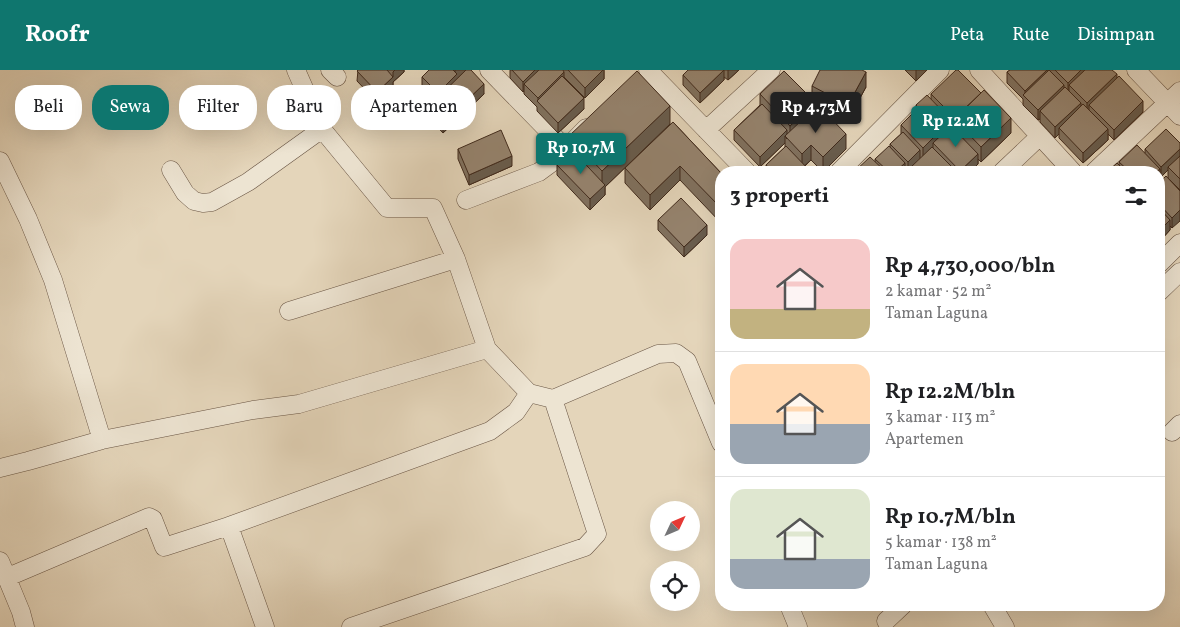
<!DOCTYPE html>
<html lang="id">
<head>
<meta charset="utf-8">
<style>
  body { margin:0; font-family:Vollkorn,serif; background:#f2f2f2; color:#202124; height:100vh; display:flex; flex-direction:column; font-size:19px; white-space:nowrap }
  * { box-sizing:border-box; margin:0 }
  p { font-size:16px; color:#757577 }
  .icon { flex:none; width:28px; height:28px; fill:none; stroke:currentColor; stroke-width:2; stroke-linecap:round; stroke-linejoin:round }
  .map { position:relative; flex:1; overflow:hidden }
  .side { position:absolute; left:715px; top:96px; width:450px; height:445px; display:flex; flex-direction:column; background:#fff; border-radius:20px; box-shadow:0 5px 20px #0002 }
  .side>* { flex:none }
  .guide { position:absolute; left:15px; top:15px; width:475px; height:45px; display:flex; gap:10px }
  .needle { width:32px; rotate:46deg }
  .fabs { position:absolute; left:650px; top:431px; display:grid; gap:10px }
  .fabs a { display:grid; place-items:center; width:50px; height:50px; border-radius:50%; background:#fff; box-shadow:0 5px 20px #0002; font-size:25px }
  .price { position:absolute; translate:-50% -42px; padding:0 11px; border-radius:5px; background:#0f766e; color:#fff; font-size:16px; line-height:32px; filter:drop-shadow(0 1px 2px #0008) }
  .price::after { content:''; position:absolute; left:50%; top:30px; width:15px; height:11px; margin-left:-8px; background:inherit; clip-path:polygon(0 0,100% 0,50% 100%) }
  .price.current { background:#222; color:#fff }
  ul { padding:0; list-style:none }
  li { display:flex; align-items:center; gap:15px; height:125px; padding:0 15px }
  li+li { border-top:1px solid #e0e0e0 }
  li span { display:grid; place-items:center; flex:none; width:140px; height:100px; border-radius:15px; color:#555 }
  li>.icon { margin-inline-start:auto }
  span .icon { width:60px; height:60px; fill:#fffc; stroke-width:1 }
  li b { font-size:21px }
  h2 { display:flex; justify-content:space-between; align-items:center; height:60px; padding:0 15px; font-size:21px }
  .chip { padding:0 18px; border-radius:20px; background:#fff; box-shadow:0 5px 20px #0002; font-size:18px; line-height:45px }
  .chip.current { background:#0f766e; color:#fff }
  header { display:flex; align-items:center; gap:30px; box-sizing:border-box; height:70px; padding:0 25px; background:#0f766e; color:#fff }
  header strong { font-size:24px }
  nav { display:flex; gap:28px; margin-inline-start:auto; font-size:18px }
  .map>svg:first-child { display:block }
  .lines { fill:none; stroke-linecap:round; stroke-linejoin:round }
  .street-casing { stroke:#695544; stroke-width:19 }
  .street { stroke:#ede4d2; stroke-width:18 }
  .wall { fill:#80715f; stroke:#402a1c }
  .shaded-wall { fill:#685c4d; stroke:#402a1c }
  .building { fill:#95836e; stroke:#402a1c }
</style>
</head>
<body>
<header>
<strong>Roofr</strong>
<nav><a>Peta</a><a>Rute</a><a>Disimpan</a></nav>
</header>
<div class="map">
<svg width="1180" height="557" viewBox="0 0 1180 557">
  <rect width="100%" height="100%" fill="#e4d5ba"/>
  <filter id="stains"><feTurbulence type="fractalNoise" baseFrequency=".004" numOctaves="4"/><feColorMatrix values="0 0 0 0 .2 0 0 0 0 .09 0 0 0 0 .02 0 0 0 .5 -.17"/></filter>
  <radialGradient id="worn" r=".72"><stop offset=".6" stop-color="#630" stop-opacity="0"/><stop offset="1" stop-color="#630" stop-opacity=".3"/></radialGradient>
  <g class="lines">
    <defs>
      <path id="street" d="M296,0L322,59L387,138H433L456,189L487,279L529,323L553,329L658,284L676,283L687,291L721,373
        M330,0L337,7
        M489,0L566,79
        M648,0L747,102
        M979,0L1073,102
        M1136,0L1180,46
        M706,60L771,0
        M0,91L28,149L53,210L102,370
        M171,100L185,123L194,131L203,133L212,132L248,112L322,59
        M839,102L940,0
        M1002,102L1040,66
        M1094,102L1180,21
        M466,130L539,102L554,91L586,58
        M1159,194L1180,173
        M1159,222L1180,202
        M289,241L456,189
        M1172,362L1180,354
        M0,398L28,391L102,370L253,340L299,334L487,279
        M0,491L21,542L25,557
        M8,507L149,447L153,449L164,477L229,456
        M789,535L798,557
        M992,535L1005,557
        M886,551L903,535
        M265,557L229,456L490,361L516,342L529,323
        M351,557L585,477L597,464L553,329"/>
    </defs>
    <use href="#street" class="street-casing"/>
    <use href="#street" class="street"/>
  </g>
  <path class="wall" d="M358,0H404V2L393,12V17L377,32L357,11Z
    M429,0H471L484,24L443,63L428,47V37L435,30L422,17V7Z
    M510,0H604V9L585,28L564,7V8L584,39L558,63L537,41V37L524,24V21L523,22L510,8Z
    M688,0H739L728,10L724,7V10L700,33L683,15V5Z
    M905,0H927L916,11Z
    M1010,0H1112L1117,9L1143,42L1114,70L1108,64V70L1083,93L1059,68V64L1055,68L1040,52V49L1038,50L1023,35V29L1007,13V2Z
    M812,16L866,17L848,50L815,32V44L846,79L823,102L811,90L805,96L811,102H766V95L785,77V73L760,97L734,70V60L760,35V24L812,29Z
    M931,24L1011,63L981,92L978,89V94L970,102H911V100L908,102L905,100V102H855V101L875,92V89L890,77V74L901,64V55L916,40V35L931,30Z
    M673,52L721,103V153L680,110L650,140L625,113V98Z
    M670,54L605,117V125L590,140L557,105V95L569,83V66Z
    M1180,73V120L1168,108V100L1161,107L1160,105V109L1159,110V102H1107L1119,95V92L1145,83V79Z
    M458,79L512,96L469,115L458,89Z
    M1159,113L1180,121L1172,158L1170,156V160L1159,172Z
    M658,150L707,165L684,187L658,160Z"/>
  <path class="shaded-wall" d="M395,0H404V2L393,12V17L377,32V22L393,7V2Z
    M455,0H467L438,33V23L455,6Z
    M535,0H546L524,14V21L523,22V12Z
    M603,0H604V9L585,28V18Z
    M724,0V10L700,33V23Z
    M728,0H739L728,10Z
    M916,0H927L916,11Z
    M1047,0H1048V9L1025,27V21Z
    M1081,0H1092L1069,15V21L1068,23V13Z
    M564,2V12L538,32V28Z
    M866,2V17L848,50V35Z
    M1117,4V15L1089,35V41L1087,43V33Z
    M484,14V24L443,63V53Z
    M1064,15V25L1040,41V49L1038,50V40Z
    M584,28V39L558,63V53Z
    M1143,31V42L1114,70V60Z
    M815,32V47L790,70V56Z
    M1081,33V43L1059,58V64L1055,68V57Z
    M670,36V54L605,117V125L590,140V129L602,117V101Z
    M1011,48V63L981,92V77Z
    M951,50V60L940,70V60Z
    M1108,59V70L1083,93V83Z
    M787,60V69L785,66V73L760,97V87Z
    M939,62V72L933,73V78L923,88V78Z
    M846,64V79L823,102V87Z
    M811,75V90L802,98V84Z
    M1180,79V89L1168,97V100L1161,107V97Z
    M920,80V90L911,97V100L908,102V92Z
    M978,84V94L970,102H960V101Z
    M512,86V96L469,115V105Z
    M905,93V102H895Z
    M680,96V110L650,140V125Z
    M1160,99V109L1159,110V102H1156Z
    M1180,140V151L1172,158V148Z
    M1170,150V160L1159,172V161Z
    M707,155V165L684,187V177Z"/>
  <path class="building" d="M358,0H387L393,7L377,22L357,1Z
    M429,0H453L457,4L438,23L422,7Z
    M466,0H471L484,14L443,53L428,37Z
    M512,0H535L523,12Z
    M539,0H563L564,2L538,28L524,14Z
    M568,0H603L585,18Z
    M688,0H724L700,23L683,5Z
    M820,0H862L866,2L848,35L812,16Z
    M956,0H958L981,23L955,48L931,24Z
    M1010,0H1047L1025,21L1007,2Z
    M1049,0L1064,15L1038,40L1023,25Z
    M1055,0H1081L1068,13Z
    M1085,0H1112L1117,4L1087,33L1069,15Z
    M637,1L670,36L602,101L569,66Z
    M784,1L815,32L790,56L760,24Z
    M562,6L584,28L558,53L537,31Z
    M1119,6L1143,31L1114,60L1089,35Z
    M1065,17L1081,33L1055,57L1040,41Z
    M984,20L1011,48L981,77L954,49Z
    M927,25L951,50L940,60L916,35Z
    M762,34L787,60L760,87L734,60Z
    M1083,34L1108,59L1083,83L1059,58Z
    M821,38L846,64L823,87L811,75L802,84L785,66L802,50L805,53Z
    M917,39L939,62L923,78L901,55Z
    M673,52L721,103V138L680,96L650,125L625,98Z
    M951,56L978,84L960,101L933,73Z
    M1166,59L1180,73V79L1161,97L1145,79Z
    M501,60L512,86L469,105L458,79Z
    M903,62L920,80L908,92L890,74Z
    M1137,75L1160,99L1156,102H1130L1119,92Z
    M786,76L811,102H774L766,95Z
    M889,76L905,93L895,102H889L875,89Z
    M932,77L957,102H916L911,97Z
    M572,80L605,115L590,129L557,95Z
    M1180,86V109L1168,97Z
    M870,87L886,102H857L855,101Z
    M1117,93L1126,102H1107Z
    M1166,106L1180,121V140L1172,148L1159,134V113Z
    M681,128L707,155L684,177L658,150Z
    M1159,138L1170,150L1159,161Z"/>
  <rect width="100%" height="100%" filter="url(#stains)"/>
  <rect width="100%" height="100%" fill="url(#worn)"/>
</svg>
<div class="fabs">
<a><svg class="needle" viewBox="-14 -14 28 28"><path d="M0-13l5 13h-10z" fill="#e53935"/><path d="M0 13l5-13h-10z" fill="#757577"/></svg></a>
<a><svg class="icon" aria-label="locate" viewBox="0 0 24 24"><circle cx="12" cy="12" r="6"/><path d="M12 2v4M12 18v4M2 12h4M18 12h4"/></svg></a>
</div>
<b class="price current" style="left:816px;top:64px">Rp 4.73M</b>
<b class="price" style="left:956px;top:78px">Rp 12.2M</b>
<b class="price" style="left:581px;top:105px">Rp 10.7M</b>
<div class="guide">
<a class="chip">Beli</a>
<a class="chip current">Sewa</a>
<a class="chip">Filter</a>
<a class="chip">Baru</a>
<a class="chip">Apartemen</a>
</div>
<section class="side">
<h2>3 properti<svg class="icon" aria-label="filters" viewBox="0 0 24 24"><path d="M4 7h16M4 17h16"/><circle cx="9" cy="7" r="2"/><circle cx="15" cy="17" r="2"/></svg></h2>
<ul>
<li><span style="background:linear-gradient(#f6c9c9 70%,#c2b280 0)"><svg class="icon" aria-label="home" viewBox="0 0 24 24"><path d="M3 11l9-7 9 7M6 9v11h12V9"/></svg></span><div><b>Rp 4,730,000/bln</b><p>2 kamar · 52 m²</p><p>Taman Laguna</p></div></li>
<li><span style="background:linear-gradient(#ffd9b3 60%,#9aa5b1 0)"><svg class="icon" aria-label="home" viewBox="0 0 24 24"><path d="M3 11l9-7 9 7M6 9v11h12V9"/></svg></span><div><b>Rp 12.2M/bln</b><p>3 kamar · 113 m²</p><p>Apartemen</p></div></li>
<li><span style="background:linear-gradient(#dfe7d0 70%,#9aa5b1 0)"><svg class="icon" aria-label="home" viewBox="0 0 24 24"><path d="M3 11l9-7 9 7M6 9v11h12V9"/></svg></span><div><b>Rp 10.7M/bln</b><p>5 kamar · 138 m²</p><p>Taman Laguna</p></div></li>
</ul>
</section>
</div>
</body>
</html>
